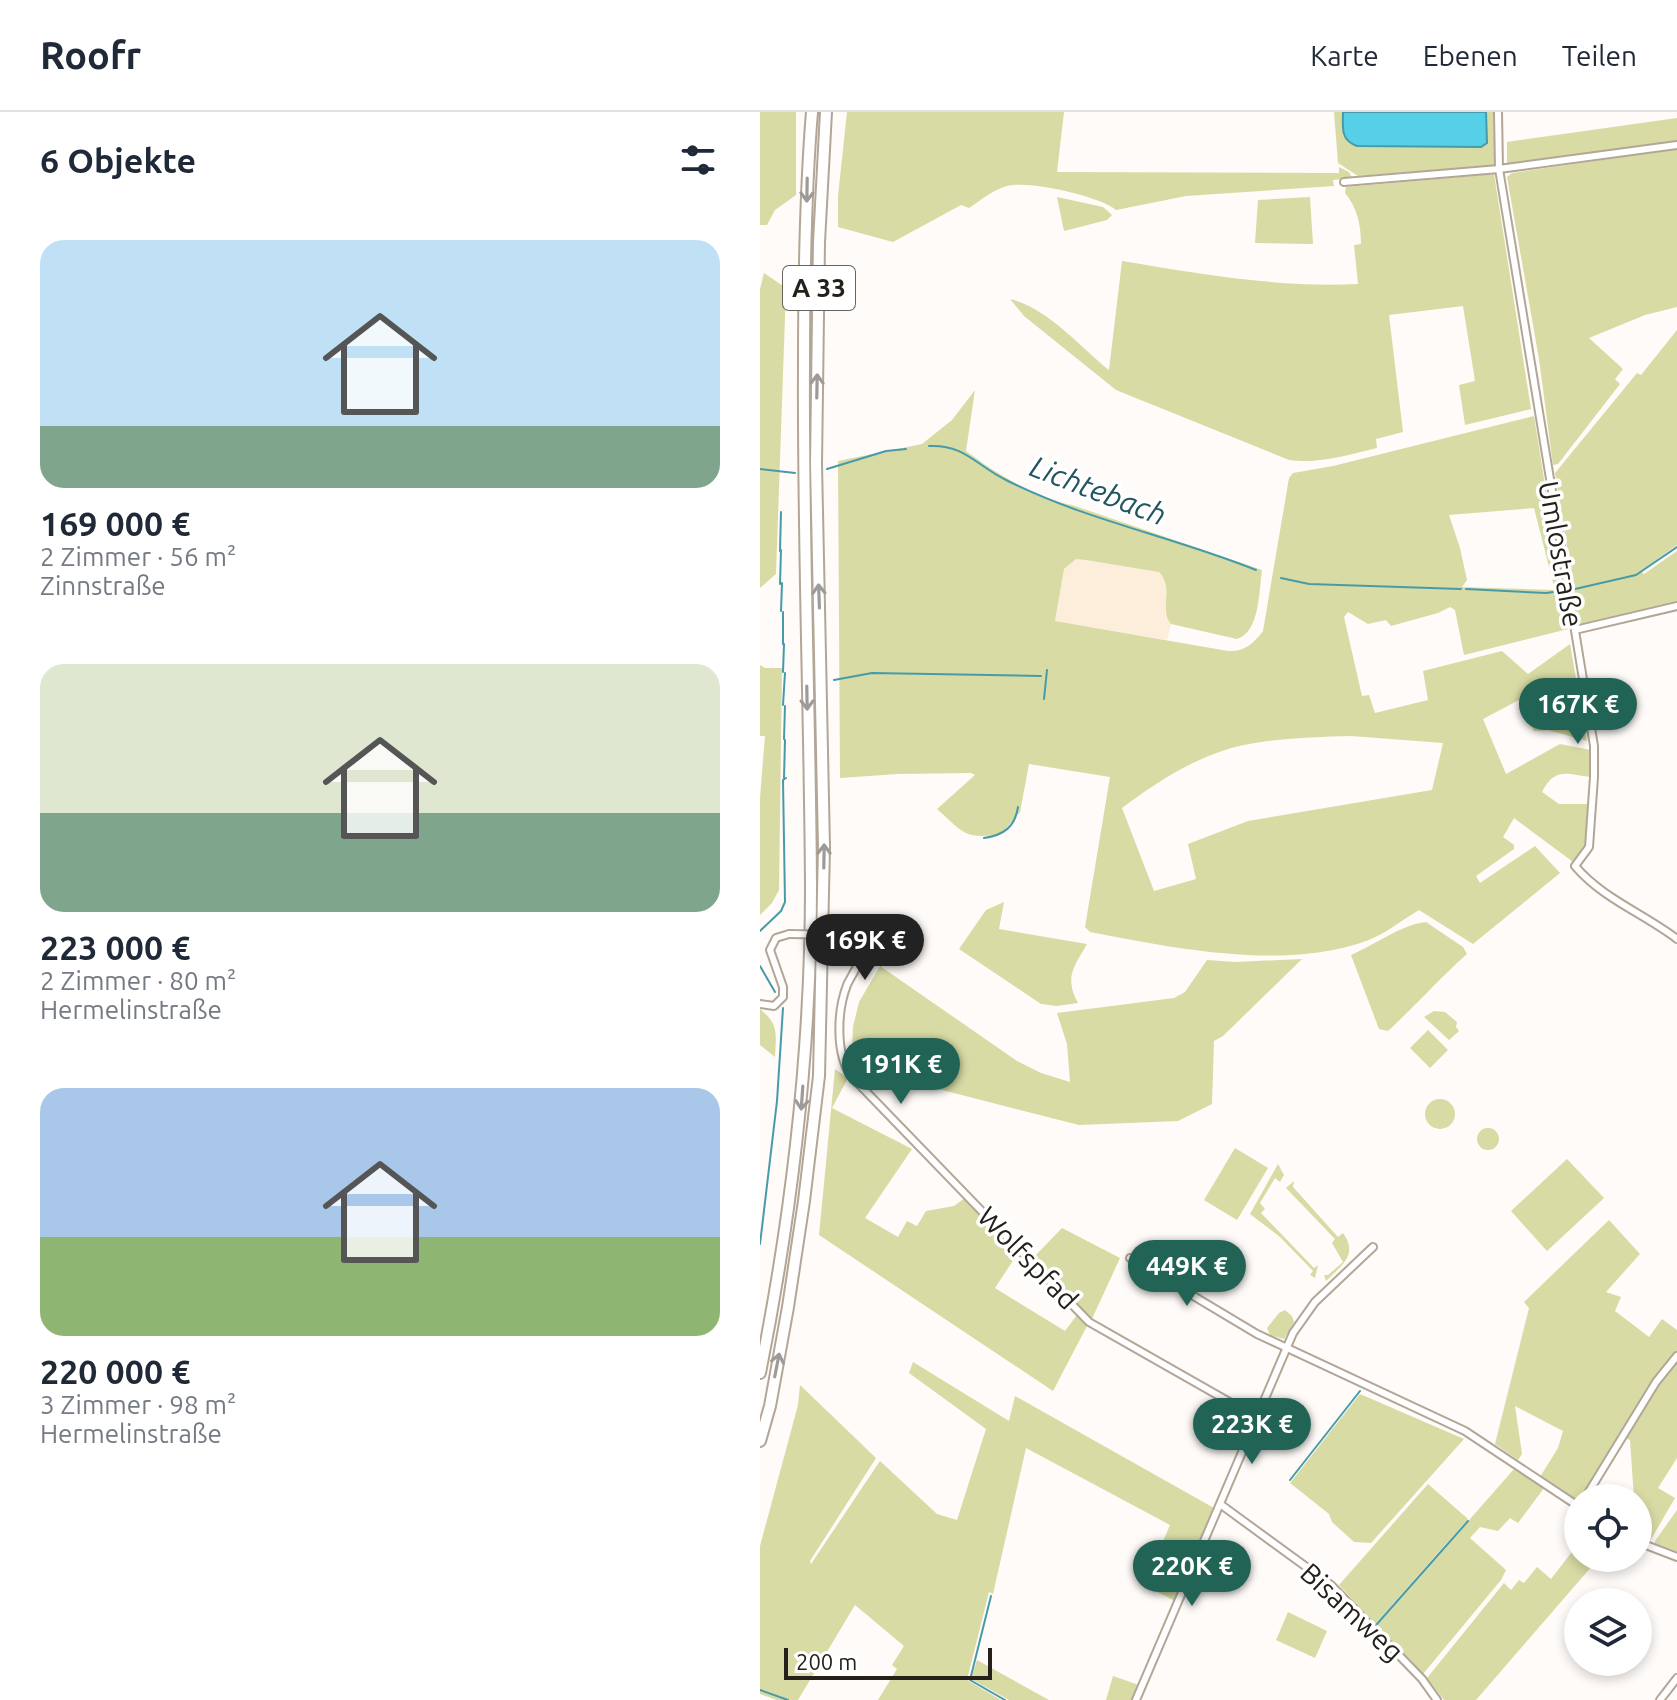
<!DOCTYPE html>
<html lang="de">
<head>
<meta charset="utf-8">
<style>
  body { margin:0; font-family:Ubuntu,sans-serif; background:#f6f6f7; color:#1f2937; height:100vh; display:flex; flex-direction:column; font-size:30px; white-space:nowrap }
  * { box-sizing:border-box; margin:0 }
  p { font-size:26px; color:#747a83 }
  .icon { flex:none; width:44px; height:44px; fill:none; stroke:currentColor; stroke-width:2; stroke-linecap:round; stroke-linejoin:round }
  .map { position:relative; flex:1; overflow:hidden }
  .details { display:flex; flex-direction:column; background:#fff; width:760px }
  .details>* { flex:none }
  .tools { position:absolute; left:804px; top:1372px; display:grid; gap:16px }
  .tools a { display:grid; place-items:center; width:88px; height:88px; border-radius:50%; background:#fff; box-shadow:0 4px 12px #0003; font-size:40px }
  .scale { position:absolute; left:24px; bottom:20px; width:208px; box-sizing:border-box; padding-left:8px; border:4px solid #25201a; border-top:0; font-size:22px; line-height:28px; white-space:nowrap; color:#25201a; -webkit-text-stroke:6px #fff; paint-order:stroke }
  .price { position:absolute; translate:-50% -68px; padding:0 18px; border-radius:28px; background:#216455; color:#fff; font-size:26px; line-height:52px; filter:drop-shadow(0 2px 4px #0008) }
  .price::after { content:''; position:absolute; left:50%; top:48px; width:24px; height:18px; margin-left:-12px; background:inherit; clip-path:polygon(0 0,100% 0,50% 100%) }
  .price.selected { background:#222; color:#fff }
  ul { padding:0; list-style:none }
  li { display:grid; align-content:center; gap:16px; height:424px; padding:0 40px }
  li span { display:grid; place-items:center; height:248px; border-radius:24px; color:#555 }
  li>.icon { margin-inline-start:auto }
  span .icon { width:144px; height:144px; fill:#fffc; stroke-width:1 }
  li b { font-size:34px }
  h2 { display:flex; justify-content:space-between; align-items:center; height:96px; padding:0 40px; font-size:34px }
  header { display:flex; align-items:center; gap:48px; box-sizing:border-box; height:112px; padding:0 40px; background:#fff; border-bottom:2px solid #e0e1e3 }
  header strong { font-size:38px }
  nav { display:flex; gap:44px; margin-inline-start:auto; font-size:28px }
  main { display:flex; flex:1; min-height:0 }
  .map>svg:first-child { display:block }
  .built { fill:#fdeedb }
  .green { fill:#d8dba4; fill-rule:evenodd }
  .water { fill:#56d0e6; stroke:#479ba9; stroke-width:2 }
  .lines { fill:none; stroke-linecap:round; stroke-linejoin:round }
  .stream { stroke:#479ba9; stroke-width:2 }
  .street-casing { stroke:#b3a696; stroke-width:10 }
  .highway-casing { stroke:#b3a696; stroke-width:14 }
  .street { stroke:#fff; stroke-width:6 }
  .highway { stroke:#fff; stroke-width:10 }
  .street-bridge-casing { stroke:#b3a696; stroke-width:10; stroke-linecap:butt }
  .street-bridge { stroke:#fff; stroke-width:6 }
  .oneway { stroke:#9d9b98 }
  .labels { text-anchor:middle; stroke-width:7; stroke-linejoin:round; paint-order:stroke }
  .shield { fill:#fff; stroke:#66635f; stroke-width:2 }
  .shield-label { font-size:26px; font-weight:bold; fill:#25201a }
  .street-label { font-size:28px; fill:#25201a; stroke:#fff }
  .water-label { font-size:30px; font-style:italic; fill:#22565f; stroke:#fff }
</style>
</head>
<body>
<header>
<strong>Roofr</strong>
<nav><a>Karte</a><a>Ebenen</a><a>Teilen</a></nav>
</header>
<main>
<section class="details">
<h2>6 Objekte<svg class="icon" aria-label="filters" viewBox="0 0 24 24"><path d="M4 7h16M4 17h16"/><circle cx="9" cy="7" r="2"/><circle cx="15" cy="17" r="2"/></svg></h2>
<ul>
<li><span style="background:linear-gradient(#bfe0f5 75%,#7fa58c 0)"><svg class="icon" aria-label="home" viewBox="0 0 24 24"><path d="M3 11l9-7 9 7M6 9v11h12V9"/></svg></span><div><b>169 000 €</b><p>2 Zimmer · 56 m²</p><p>Zinnstraße</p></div></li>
<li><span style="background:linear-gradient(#dfe7d0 60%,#7fa58c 0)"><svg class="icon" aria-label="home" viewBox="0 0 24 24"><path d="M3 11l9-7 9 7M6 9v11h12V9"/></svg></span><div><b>223 000 €</b><p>2 Zimmer · 80 m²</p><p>Hermelinstraße</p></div></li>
<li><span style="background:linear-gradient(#a9c7e8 60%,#8fb573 0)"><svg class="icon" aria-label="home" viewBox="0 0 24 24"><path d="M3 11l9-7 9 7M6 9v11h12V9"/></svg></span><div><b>220 000 €</b><p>3 Zimmer · 98 m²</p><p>Hermelinstraße</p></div></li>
</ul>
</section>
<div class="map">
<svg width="917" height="1588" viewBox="0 0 917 1588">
  <rect width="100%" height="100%" fill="#fefbf8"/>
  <path class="built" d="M316,447L399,460L407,472L405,501L411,512L407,528L295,509L304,457Z"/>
  <path class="green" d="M0,0H36V83L15,98L7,113H0Z
    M87,0H304L297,60L579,61V55L589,60L592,66L573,68L574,74L426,84L356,98C340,84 268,68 247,74C233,78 221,88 209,96L201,93L133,130L78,115V84Z
    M574,0H583V24L721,35L727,31L726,0H734L736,53L598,64L578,51Z
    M917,6V29L747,53V30Z
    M917,37V195L885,203L829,226L863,257L855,267L860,272L798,352L793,353L779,247L747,65L752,61Z
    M734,62L771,297L705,313L699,273L715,269L703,194L629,203L643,320L616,327L617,336C587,343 559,352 529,348L356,278L264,204L250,187C288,196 319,234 349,258L362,149C440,162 520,176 598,172L594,133L601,132C601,113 597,95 585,81L586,75Z
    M297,85L343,95L352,103L347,108L304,119Z
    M550,85L553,132L495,131L498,88Z
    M4,161L26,176L16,462L0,476V177Z
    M917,218V433L881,459L884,462L917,439V490L820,515L795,361L877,261L881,263Z
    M215,278L206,339C234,360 277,387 312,393L502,458C499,478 500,520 477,527L411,512C398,496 415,477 399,460L325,448L316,447L304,457L295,509L468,539C484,540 493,532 503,519L529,366L533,361L573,354L774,304L808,517L704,543L695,498L690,495L678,501L631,514L626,508L608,512L588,500L584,505L602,584L609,583L615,601L668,588L663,559L742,539L768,562L810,532L827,629L788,618L774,619L759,588L723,607L746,662L800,632L831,638V665C806,662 795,655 782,680L799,692H828L827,729L813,750L754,706L743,725L754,733V737L716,764L720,771L775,734L800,761L713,832L659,798C642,808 624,823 606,829C523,859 414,836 330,820L325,815L350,665L269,652L260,700L241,722C204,728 203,720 177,697L215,663L211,661L137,662L80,666L78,349L162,332L192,308ZM774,396L795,478L702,475L707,468L700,436L689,403ZM591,624L683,631L672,678L488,709L428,732L436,767L394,779L362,696C398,669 440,642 484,633C519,626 556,625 591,624Z
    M0,553L5,556H22L19,778L12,791L0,803V686L5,624H0Z
    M244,790L239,817L327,832C314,855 304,865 318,891L297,894L281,892L199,837L226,798Z
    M666,810L703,835L707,842C679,867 655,894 628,919L619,917L591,843C615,833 640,813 666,810Z
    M542,847L463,924L454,929L452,992L418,1009L319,1013L147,969L108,934L93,961L91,957L93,915L99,890L120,854L257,949L281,961L310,970L307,932L297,901L414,886L425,880L447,848L475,850Z
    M0,897C19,912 16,922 15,945L0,933Z
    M674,899L685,900L697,910L696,915L699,919L689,928L664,905Z
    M668,918L688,938L670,956L650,936Z
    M75,957L88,966L72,996L152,1037L105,1106L138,1125L147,1109L157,1114L166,1099L194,1094L205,1086L258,1141L235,1176L305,1219L317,1203L327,1214L293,1279L59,1123Z
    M665 1002a15 15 0 1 1 30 0a15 15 0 1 1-30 0Z
    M717 1027a11 11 0 1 1 22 0a11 11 0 1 1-22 0Z
    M475,1036L508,1056L477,1108L444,1088Z
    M807,1047L844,1086L787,1139L751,1099Z
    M518,1052L524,1063L520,1070L515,1066L500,1091L505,1097L501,1101L554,1156L558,1153L555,1166L550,1163L553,1159L520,1125L490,1102Z
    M534,1069L533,1075L578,1125L583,1121C599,1143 581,1154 566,1169L564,1163H568L583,1150L572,1131L575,1127L526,1076Z
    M849,1108L880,1142L846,1180L861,1185L855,1199L889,1225L902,1207L917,1218V1241L896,1265L822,1386H818V1390L780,1365L798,1336L803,1319L755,1294L762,1342L758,1348L735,1332L769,1196L764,1190Z
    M302,1116L360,1146L331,1209L272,1147Z
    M525,1198L532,1204L534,1210L524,1227L510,1223L507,1216L519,1201Z
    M153,1250L249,1309L255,1284L454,1396L415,1489L384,1473L410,1413L266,1336L233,1482L229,1480L207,1568L241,1588H118L137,1557L132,1553L144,1534L95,1493L38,1588H17L0,1582V1434L38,1293L40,1273L116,1346L50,1449L51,1452L120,1349L177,1402L197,1408L226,1317L149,1261Z
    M917,1250V1346L898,1376L915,1386L890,1429L884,1430L878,1427V1386H874L870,1328L865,1326L901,1269Z
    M600,1282L704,1327L611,1431L594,1430L572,1410L569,1402L530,1371Z
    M754,1357L784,1376L758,1411L750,1406L738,1419L720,1415L710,1426L746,1458L741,1468L663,1562L617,1513Z
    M668,1372L708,1407L615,1512L579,1473Z
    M917,1398V1442L895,1434V1429Z
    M818,1432V1446H839L716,1588H684L667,1566L744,1471L751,1478L759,1468L764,1471L777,1455L791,1467Z
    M528,1500L567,1519L555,1546L516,1528Z
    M217,1548L289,1588H249L211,1567Z
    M353,1564L379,1573L372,1588H346Z"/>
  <path class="water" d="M583,0H726L727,31L721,35L597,34C580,28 583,16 583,0Z"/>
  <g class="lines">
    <path class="stream" d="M169,334C204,332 217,354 246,368C325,408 414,425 496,458
      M0,357L35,361
      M67,357L126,339L146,337
      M20,439L21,400
      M521,466L549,472L701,477
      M20,472L21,438
      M706,477L786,481L801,479
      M815,477L876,463L917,435
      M21,499L22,471
      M23,500V532
      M23,560L24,532
      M74,568L112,561L281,564
      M284,587L287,558
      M23,593L25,561
      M24,627L25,594
      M24,666L25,628
      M224,726C244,723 255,715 258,695
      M0,819L21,799L25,790L23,668L26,666
      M0,854L15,880
      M0,1132L17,989L23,896
      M530,1368L600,1279
      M231,1484L210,1568L245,1588
      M616,1513L708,1409
      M0,1578L28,1588"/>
    <defs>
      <path id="street" d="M738,0L739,57L834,634V665L829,735L815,754C843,787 883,801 917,827
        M584,70L739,57L917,33
        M815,518L917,494
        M84,823C92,825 101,828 101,838C102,850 92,862 87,873C77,899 75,943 92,965L329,1210L496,1305
        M0,892L14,894L23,885V875L10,838L16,826L29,822
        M370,1146L497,1222L705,1319L818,1394
        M825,1386L896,1270L917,1244
        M460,1392L571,1473L662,1567L677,1588
        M878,1430L917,1445
        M376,1588L533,1221L555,1190L613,1135
        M900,1588L917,1566"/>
      <path id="highway" d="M0,1261C32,1101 51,939 51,775C50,601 43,428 44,254C44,169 45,84 52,0
        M0,1329L10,1294L28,1195L44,1089L59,964L64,735L56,352L59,130L66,0"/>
    </defs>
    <use href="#street" class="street-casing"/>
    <use href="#highway" class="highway-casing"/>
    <use href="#street" class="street"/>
    <use href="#highway" class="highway"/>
    <defs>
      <path id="street-bridge" d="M29,822L84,823"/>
    </defs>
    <use href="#street-bridge" class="street-bridge-casing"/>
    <use href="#street-bridge" class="street-bridge"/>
  </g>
  <defs><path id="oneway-shaft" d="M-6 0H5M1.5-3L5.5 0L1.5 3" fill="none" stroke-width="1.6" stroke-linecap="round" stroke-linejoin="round" transform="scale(2)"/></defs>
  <g class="oneway">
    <use href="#oneway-shaft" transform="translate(47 78) rotate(91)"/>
    <use href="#oneway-shaft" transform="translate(57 274) rotate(-89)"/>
    <use href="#oneway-shaft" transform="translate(59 484) rotate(-92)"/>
    <use href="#oneway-shaft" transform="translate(47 586) rotate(89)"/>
    <use href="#oneway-shaft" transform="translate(64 744) rotate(-89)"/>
    <use href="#oneway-shaft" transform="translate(42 986) rotate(94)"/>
    <use href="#oneway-shaft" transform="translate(17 1253) rotate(-79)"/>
  </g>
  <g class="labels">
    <rect class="shield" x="23" y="154" width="72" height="44" rx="6"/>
    <g class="shield-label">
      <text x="59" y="185">A 33</text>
    </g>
    <g class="street-label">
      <text transform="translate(801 442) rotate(80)" y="10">Umlostraße</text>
      <text transform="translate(268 1146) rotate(46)" y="10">Wolfspfad</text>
      <text transform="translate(592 1500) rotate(43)" y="10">Bisamweg</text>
    </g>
    <g class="water-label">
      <text transform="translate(338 379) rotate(21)" y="10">Lichtebach</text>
    </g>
  </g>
</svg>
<div class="tools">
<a><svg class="icon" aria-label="locate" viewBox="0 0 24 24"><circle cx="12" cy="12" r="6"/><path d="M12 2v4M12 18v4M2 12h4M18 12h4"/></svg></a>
<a><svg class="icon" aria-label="layers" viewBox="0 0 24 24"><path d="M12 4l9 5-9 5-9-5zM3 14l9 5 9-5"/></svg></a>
</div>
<div class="scale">200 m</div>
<b class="price" style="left:818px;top:634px">167K €</b>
<b class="price selected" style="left:105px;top:870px">169K €</b>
<b class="price" style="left:141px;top:994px">191K €</b>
<b class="price" style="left:427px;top:1196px">449K €</b>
<b class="price" style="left:492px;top:1354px">223K €</b>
<b class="price" style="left:432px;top:1496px">220K €</b>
</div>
</main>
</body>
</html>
